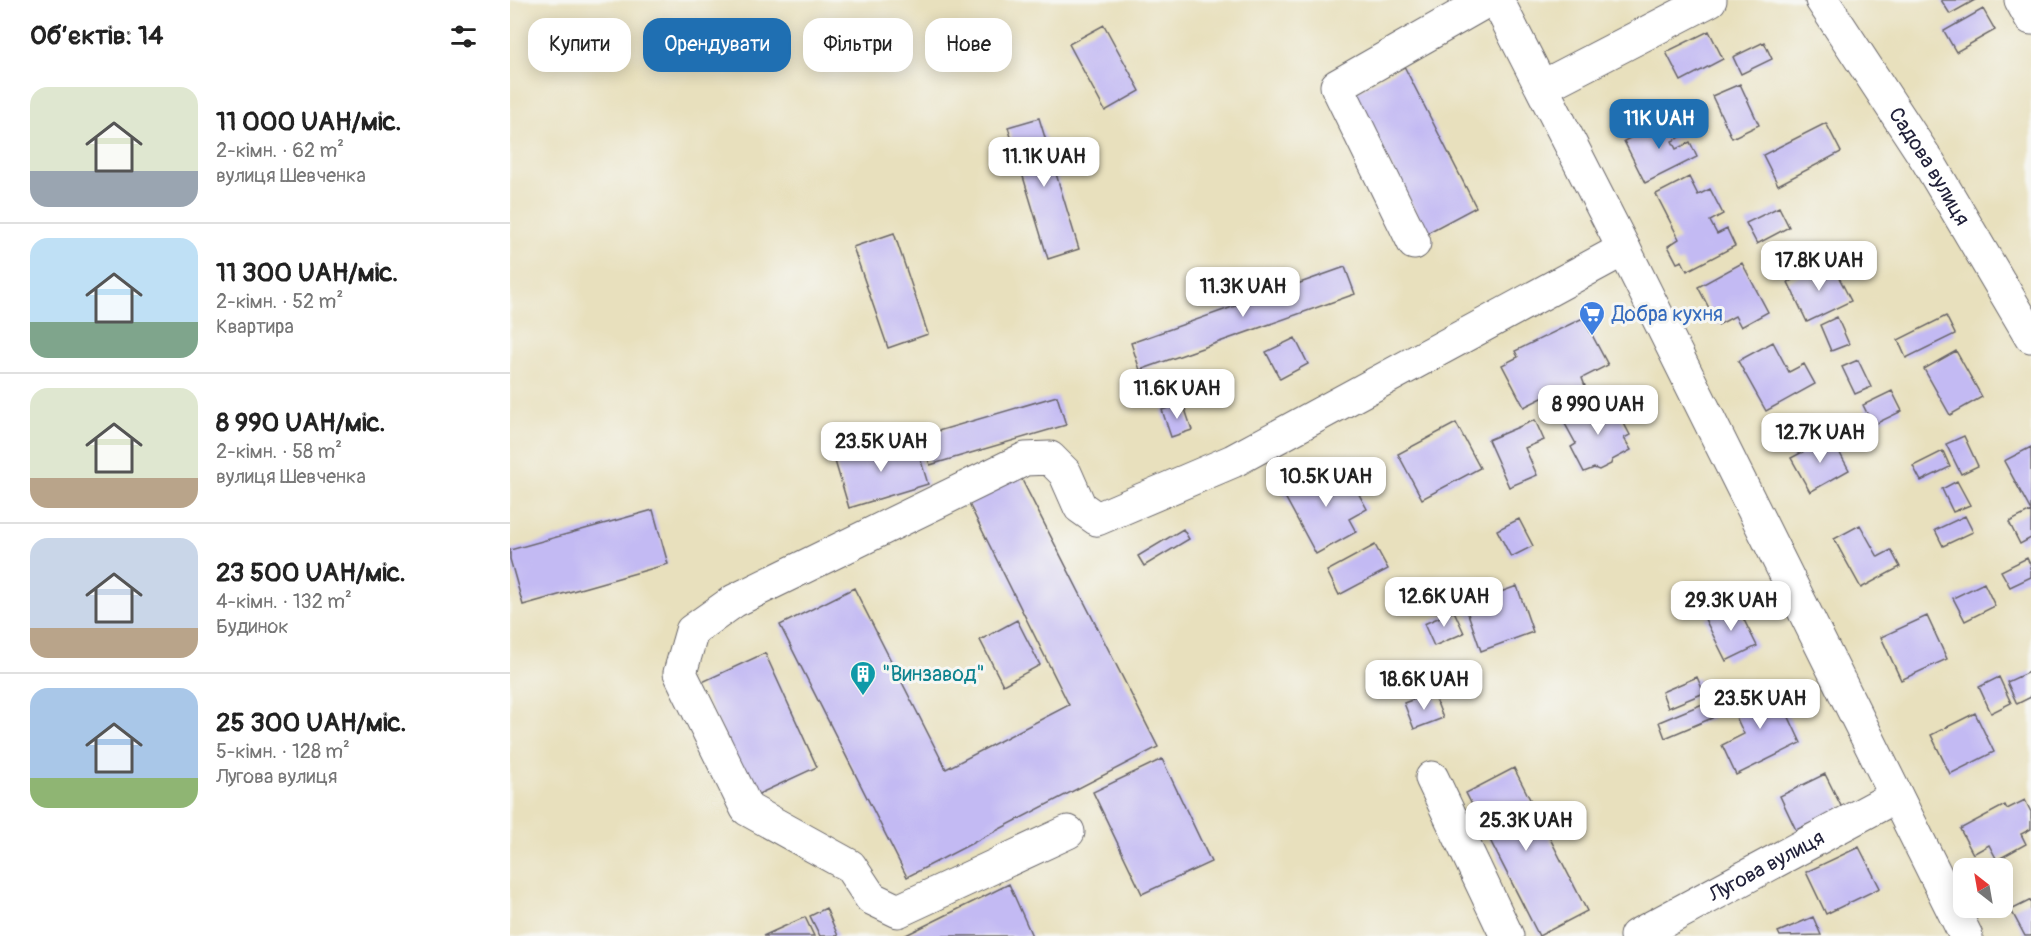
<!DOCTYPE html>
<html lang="uk">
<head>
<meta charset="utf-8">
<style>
  body { margin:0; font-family:Pangolin,sans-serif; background:#f2f2f2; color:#222; height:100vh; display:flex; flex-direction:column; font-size:22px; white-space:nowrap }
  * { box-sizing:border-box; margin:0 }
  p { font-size:20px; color:#767676 }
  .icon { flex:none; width:33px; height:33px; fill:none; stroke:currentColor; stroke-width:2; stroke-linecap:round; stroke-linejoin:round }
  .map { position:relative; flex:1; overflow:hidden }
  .sheet { display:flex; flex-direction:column; background:#fff; width:510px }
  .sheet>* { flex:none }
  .banner { position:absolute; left:18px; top:18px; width:570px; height:54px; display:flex; gap:12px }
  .needle { width:39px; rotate:329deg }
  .buttons { position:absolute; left:1443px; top:858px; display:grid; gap:12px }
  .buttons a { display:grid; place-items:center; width:60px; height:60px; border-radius:12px; background:#fff; box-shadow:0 3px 15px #0003; font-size:30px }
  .price { position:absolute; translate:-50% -51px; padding:0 14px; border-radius:12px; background:#fff; color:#222; font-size:20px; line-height:39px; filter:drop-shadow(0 2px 3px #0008) }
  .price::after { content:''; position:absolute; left:50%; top:36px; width:18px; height:14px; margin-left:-9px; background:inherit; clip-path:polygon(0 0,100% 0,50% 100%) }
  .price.on { background:#1f6fb2; color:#fff }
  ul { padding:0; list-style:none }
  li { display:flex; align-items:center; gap:18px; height:150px; padding:0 30px }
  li+li { border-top:2px solid #e0e0e0 }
  li span { display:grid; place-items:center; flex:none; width:168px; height:120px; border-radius:18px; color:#555 }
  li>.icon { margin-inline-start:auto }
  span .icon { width:72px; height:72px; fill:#fffc; stroke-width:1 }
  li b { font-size:26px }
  h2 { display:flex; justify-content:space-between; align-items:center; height:72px; padding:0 30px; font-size:26px }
  .chip { padding:0 21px; border-radius:18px; background:#fff; box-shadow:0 3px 15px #0003; font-size:21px; line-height:54px }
  .chip.on { background:#1f6fb2; color:#fff }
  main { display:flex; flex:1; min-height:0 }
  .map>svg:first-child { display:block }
  .building { fill:#c3baf3 }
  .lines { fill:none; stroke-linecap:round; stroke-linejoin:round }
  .minor-casing { stroke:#676468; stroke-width:35 }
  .minor { stroke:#fff; stroke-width:33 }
  .labels { text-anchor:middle; stroke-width:6; stroke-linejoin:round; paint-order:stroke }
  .street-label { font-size:21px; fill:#22223b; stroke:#f6f6f2 }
  .shop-label { font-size:21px; fill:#366cbe; stroke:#f6f6f2; text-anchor:start }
  .culture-label { font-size:21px; fill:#0d838f; stroke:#f6f6f2; text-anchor:start }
</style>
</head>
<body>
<main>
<section class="sheet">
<h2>Об’єктів: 14<svg class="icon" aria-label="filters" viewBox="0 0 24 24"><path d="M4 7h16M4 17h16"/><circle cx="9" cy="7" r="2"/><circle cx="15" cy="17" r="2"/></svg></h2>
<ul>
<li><span style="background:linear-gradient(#dfe7d0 70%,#9aa5b1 0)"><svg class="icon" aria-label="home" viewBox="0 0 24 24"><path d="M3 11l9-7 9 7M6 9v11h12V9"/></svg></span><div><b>11 000 UAH/міс.</b><p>2-кімн. · 62 m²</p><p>вулиця Шевченка</p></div></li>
<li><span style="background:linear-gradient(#bfe0f5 70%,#7fa58c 0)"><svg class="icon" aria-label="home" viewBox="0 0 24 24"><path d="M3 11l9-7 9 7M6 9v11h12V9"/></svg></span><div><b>11 300 UAH/міс.</b><p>2-кімн. · 52 m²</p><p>Квартира</p></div></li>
<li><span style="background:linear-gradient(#dfe7d0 75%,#b9a48a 0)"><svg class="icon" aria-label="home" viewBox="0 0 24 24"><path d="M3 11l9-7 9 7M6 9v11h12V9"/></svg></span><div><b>8 990 UAH/міс.</b><p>2-кімн. · 58 m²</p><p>вулиця Шевченка</p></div></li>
<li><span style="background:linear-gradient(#c9d6e8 75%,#b9a48a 0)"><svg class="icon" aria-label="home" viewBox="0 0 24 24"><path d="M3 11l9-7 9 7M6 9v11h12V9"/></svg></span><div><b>23 500 UAH/міс.</b><p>4-кімн. · 132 m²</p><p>Будинок</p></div></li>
<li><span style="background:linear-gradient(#a9c7e8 75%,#8fb573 0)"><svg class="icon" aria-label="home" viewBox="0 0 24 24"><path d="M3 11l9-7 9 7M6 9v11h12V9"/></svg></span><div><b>25 300 UAH/міс.</b><p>5-кімн. · 128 m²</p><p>Лугова вулиця</p></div></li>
</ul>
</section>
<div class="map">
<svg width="1521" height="936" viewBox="0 0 1521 936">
  <rect width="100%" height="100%" fill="#f6f6f2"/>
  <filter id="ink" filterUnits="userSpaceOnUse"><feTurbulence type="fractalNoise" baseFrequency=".0167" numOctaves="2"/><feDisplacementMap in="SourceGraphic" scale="12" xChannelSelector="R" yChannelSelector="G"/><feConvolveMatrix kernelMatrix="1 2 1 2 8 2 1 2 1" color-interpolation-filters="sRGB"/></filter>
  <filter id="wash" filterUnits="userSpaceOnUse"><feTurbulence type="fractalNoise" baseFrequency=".008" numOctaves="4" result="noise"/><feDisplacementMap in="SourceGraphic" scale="24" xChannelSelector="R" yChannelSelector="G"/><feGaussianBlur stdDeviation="1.35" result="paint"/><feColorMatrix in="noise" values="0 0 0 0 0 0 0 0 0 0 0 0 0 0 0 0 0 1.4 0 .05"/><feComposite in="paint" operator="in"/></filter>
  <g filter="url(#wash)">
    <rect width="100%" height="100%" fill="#e8e0bd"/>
    <g id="blocks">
      <path class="building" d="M1431,0H1465L1440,14Z
        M1473,9L1485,30L1446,52L1434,31Z
        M594,25L630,91L595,111L559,44Z
        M1199,31L1213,59L1171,81L1156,52Z
        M1254,42L1262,59L1231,74L1223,57Z
        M894,66L966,207L917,233L843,94Z
        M1230,84L1249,125L1222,138L1202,96Z
        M1164,116L1173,136L1162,141L1166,149L1180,142L1187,157L1135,183L1114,141Z
        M529,118L569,249L538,259L498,127Z
        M1316,123L1331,152L1268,185L1253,155Z
        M1179,177L1188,195L1200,189L1213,214L1200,221L1207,234L1217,229L1225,246L1177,271L1172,261L1167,263L1158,246L1169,239L1146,194Z
        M1269,207L1279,227L1247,244L1236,223Z
        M384,233L418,334L378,348L343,247Z
        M1321,262L1341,301L1297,322L1278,282Z
        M1232,263L1258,312L1231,327L1225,316L1208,325L1188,287Z
        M835,267L845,294L630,370L621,343Z
        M1436,316L1445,334L1396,358L1388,340Z
        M1327,317L1339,344L1321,351L1310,325Z
        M1073,318L1098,365L1072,378L1075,386L1048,400L1044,392L1014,407L992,365L1008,357L1005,351Z
        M785,338L798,364L770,379L756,352Z
        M1263,342L1279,372L1294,364L1305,384L1256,411L1228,361Z
        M1446,351L1472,397L1440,415L1414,369Z
        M1348,360L1361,387L1345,394L1332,367Z
        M1382,391L1392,411L1363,425L1353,405Z
        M547,396L556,425L420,465L411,436Z
        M1101,399L1120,435L1114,438L1121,450L1102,460L1101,464L1089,470L1084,468L1074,472L1061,447L1066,444L1054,422Z
        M673,403L682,430L661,437L652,410Z
        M1025,420L1034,440L1015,448L1027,475L999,487L978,440Z
        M946,423L970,468L912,499L888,454Z
        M1454,436L1468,466L1451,474L1436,444Z
        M1321,437L1339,470L1300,492L1281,458Z
        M404,438L418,484L339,508L325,461Z
        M1521,447V538L1510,544L1499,522L1521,511L1494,461Z
        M1433,451L1440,467L1411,481L1403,466Z
        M835,469L857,509L839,519L846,532L806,554L773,493L814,471L818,478Z
        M509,474L648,747L397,877L270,625L344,588L436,769L559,705L457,500Z
        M1447,481L1460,505L1443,512L1432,489Z
        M143,510L158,564L13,605L0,559V550Z
        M1455,516L1463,532L1433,546L1425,530Z
        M1009,519L1023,546L1001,557L987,530Z
        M1350,525L1368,557L1381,550L1390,567L1351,588L1324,539Z
        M673,529L679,539L634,566L628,556Z
        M865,545L878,569L829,595L817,571Z
        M1517,558L1521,566V577L1500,587L1491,571Z
        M1474,583L1485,606L1455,621L1443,598Z
        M1007,586L1023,632L971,651L955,605Z
        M1226,604L1247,646L1216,661L1195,619Z
        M944,611L954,633L924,646L914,624Z
        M1417,616L1437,659L1391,680L1371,637Z
        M507,620L530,665L493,685L470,640Z
        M255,653L307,767L242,797L190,683Z
        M1521,671V697L1507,704L1497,682Z
        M1187,677L1194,693L1158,708L1152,692Z
        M1489,677L1501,703L1481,713L1469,687Z
        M1263,683L1291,743L1226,775L1212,745L1234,734L1220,704Z
        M923,692L933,718L904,729L894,703Z
        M1195,703L1202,718L1155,738L1149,722Z
        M1465,713L1484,752L1440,774L1421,735Z
        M652,759L701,862L632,894L583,792Z
        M1004,768L1077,911L1029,936L956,793Z
        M1315,774L1332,808L1286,830L1270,796Z
        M1515,800L1521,812V829L1511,834L1516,844L1487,860L1479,845L1463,854L1450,829L1495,805L1497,809Z
        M1349,847L1370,888L1316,914L1296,872Z
        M499,884L522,936H394Z
        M1521,900V936H1515L1501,910Z
        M316,908L328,936H310L300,916Z
        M295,917L304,936H253Z
        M1303,917L1311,935L1270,936L1268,932Z"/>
    </g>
  </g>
  <g filter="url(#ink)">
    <use href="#blocks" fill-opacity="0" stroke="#676468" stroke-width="1.5"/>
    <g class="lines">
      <defs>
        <g id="minor">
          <path d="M987,0L1114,249L1456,936"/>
          <path id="s1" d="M1312,0L1419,163L1521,336"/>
          <path d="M1511,0L1521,18"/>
          <path d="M1032,87L1200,0"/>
          <path d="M904,243L827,86L978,0"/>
          <path d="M922,778L997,936"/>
          <path d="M558,832L388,911L361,898L340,866L237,809L170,673L182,631L224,601L515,459L540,458L555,473L570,507L587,519L723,461L1114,249"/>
          <path id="s2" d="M1126,936L1386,796"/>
        </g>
      </defs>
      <use href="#minor" class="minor-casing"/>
      <use href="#minor" class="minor"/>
    </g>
  </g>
  <defs>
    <symbol id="supermarket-pin" viewBox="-11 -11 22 30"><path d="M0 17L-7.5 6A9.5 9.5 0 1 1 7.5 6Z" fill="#3f7fe0" stroke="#f6f6f2"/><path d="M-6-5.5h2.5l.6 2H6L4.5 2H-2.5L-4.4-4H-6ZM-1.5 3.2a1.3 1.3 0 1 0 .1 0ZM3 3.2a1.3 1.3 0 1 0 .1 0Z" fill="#fff"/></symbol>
    <symbol id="building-pin" viewBox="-11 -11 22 30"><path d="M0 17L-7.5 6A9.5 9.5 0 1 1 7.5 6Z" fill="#0f9aa8" stroke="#f6f6f2"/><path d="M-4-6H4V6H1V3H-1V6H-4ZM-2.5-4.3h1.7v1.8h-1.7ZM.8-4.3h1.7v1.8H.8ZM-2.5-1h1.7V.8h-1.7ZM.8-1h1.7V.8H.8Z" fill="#fff"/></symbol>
  </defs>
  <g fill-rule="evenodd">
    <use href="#supermarket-pin" x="1067" y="299" width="30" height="40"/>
    <use href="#building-pin" x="338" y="659" width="30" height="40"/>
  </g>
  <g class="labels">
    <g class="street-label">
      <text dy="7" stroke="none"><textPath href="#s1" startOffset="198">Садова вулиця</textPath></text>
      <text dy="7" stroke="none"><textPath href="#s2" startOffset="148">Лугова вулиця</textPath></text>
    </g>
    <g class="shop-label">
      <text x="1102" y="321">Добра кухня</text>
    </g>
    <g class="culture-label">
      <text x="372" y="681">"Винзавод"</text>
    </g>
  </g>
</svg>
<div class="buttons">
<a><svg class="needle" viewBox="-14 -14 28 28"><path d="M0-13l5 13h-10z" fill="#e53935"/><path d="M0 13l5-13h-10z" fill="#767676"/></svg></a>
</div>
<b class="price on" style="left:1149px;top:150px">11K UAH</b>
<b class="price" style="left:534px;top:188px">11.1K UAH</b>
<b class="price" style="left:1309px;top:292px">17.8K UAH</b>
<b class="price" style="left:733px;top:318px">11.3K UAH</b>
<b class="price" style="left:667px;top:420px">11.6K UAH</b>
<b class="price" style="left:1088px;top:436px">8 990 UAH</b>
<b class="price" style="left:1310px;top:464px">12.7K UAH</b>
<b class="price" style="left:371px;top:473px">23.5K UAH</b>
<b class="price" style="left:816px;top:508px">10.5K UAH</b>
<b class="price" style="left:934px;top:628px">12.6K UAH</b>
<b class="price" style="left:1221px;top:632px">29.3K UAH</b>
<b class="price" style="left:914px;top:711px">18.6K UAH</b>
<b class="price" style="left:1250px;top:730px">23.5K UAH</b>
<b class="price" style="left:1016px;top:852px">25.3K UAH</b>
<div class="banner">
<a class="chip">Купити</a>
<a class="chip on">Орендувати</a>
<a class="chip">Фільтри</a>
<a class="chip">Нове</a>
</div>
</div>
</main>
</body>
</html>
